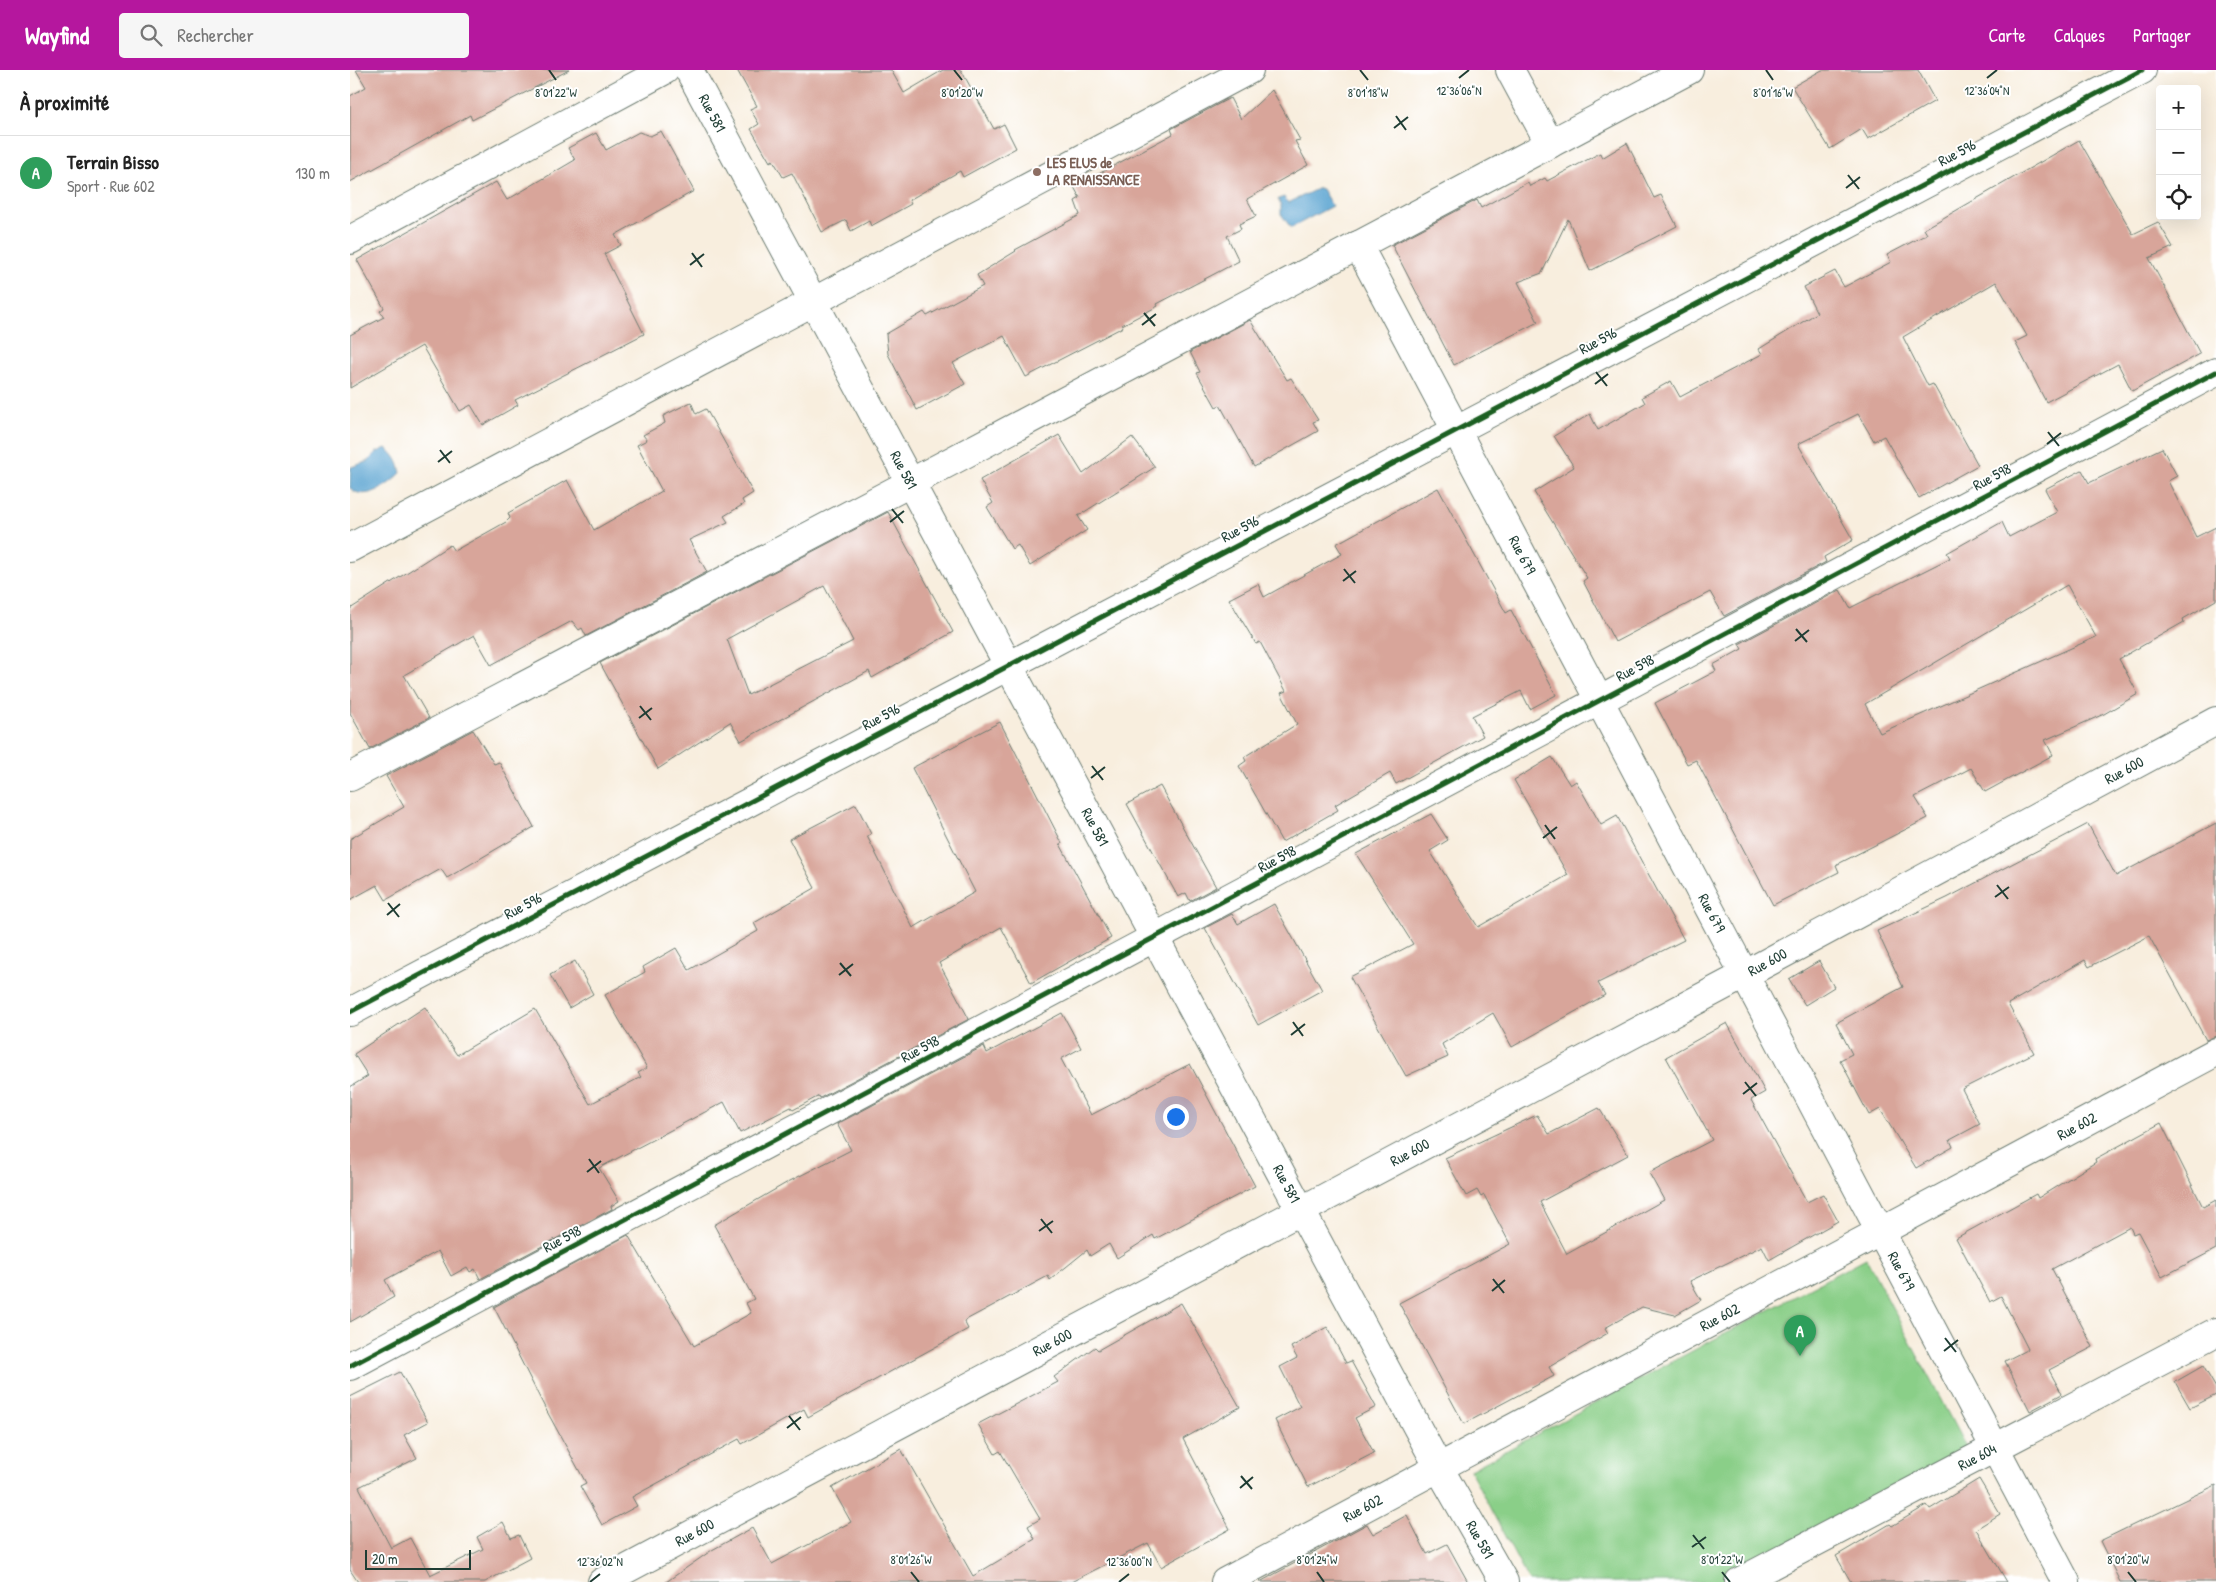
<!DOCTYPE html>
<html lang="fr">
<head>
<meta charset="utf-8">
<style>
  body { margin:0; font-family:"Patrick Hand",sans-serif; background:#f6f6f6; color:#222 }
  .controls { position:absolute; right:15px; top:15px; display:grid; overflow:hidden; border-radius:5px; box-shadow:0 5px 20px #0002 }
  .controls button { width:45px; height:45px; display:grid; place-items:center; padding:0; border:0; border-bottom:1px solid #e0e0e0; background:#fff; color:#222; font:25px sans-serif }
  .scale { position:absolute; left:15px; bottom:12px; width:106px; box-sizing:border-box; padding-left:5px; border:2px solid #1f3d34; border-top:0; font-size:14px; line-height:18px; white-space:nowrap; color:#1f3d34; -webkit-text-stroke:4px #fff; paint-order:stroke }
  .you { position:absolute; left:825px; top:1046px; width:18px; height:18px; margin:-12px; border:4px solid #fff; border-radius:50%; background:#1a73e8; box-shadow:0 0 0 8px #1a73e833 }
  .badge { display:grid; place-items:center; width:32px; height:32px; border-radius:50%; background:#b5179e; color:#fff; font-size:16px; font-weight:700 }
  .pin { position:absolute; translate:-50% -41px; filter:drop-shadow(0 1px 2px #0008) }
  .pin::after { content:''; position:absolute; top:26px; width:18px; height:15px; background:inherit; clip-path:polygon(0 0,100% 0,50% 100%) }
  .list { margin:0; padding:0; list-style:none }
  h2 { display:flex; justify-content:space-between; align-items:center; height:65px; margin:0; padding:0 20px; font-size:21px }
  h2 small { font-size:16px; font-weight:400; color:#767676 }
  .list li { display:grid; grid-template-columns:32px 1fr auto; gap:15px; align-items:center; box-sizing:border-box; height:75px; padding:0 20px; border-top:1px solid #e0e0e0 }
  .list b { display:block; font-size:19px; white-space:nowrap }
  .list p { margin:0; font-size:16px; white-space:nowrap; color:#767676 }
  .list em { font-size:16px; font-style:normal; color:#767676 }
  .icon { flex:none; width:28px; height:28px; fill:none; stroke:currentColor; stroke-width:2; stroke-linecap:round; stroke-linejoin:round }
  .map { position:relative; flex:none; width:1866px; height:1512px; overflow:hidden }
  header { display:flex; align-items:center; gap:30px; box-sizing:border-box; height:70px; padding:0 25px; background:#b5179e; color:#fff }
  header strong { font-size:24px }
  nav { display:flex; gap:28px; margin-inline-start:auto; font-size:18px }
  .search { width:350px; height:45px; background:#f6f6f6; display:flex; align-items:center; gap:12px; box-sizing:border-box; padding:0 18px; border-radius:5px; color:#767676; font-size:19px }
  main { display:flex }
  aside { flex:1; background:#fff }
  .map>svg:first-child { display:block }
  .green { fill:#8acf88; stroke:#54865e }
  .water { fill:#58a3d0; stroke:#3c7082 }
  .building { fill:#d8a59a; fill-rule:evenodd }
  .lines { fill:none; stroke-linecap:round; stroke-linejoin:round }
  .street-casing { stroke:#6b7b70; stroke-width:30 }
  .street { stroke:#fff; stroke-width:28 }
  .cycleway-casing { stroke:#fff; stroke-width:8 }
  .cycleway { stroke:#1b5e20; stroke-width:5 }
  .ticks { fill:none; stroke:#1f3d34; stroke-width:2 }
  .education-dot { fill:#8d6e63; stroke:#fff; stroke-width:2 }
  .labels { text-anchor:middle; stroke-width:4; stroke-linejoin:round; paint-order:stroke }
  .street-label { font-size:15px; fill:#1f3d34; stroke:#fff }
  .education-label { font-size:15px; font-weight:bold; fill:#785e54; stroke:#fff; text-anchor:start }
  .ticks-label { font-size:12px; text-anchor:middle; fill:#1f3d34; stroke:#fff; stroke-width:4; stroke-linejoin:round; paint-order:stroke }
</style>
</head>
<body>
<header>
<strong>Wayfind</strong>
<div class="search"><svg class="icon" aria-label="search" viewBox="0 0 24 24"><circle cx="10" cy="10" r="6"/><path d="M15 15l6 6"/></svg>Rechercher</div>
<nav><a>Carte</a><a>Calques</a><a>Partager</a></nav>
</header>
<main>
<aside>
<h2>À proximité<small></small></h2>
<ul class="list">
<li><span class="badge" style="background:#2e9e5b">A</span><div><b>Terrain Bisso</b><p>Sport · Rue 602</p></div><em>130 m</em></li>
</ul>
</aside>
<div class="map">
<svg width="1866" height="1512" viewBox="0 0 1866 1512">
  <rect width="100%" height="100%" fill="#fff"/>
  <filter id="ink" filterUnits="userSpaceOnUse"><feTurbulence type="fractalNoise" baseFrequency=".02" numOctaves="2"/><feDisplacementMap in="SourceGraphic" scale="10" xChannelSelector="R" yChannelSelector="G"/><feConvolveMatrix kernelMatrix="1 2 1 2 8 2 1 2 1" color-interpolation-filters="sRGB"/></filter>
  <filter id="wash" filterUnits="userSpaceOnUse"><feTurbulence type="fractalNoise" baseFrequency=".0096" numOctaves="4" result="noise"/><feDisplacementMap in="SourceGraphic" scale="20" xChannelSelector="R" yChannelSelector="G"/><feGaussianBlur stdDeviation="1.12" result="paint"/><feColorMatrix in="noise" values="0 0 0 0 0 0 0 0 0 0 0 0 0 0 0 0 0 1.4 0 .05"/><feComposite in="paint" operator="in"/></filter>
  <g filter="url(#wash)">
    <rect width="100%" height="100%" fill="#f8eede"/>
    <path class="green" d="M 1516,1188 L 1619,1383 L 1378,1512 L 1179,1512 L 1120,1400 Z"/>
    <g class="water">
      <path d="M 969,118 L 972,119 L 982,136 L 941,158 L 931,144 L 931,136 L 928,129 L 934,127 L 938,133 Z"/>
      <path d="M 36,378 C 45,385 49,392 51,403 C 39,415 15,433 0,418 L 1,397 L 19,391 L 25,383 Z"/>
    </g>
    <g id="blocks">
      <g class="building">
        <path d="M 6,0 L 219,0 L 122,50 L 120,45 L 0,112 L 0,26 L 16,17 Z"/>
        <path d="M 387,0 L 541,0 L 554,23 L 593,0 L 611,0 L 644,59 L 654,54 L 666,78 L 613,107 L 610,101 L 559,130 L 561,134 L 521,156 L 519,151 L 501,161 L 496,150 L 472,162 L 442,103 L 433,107 L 423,90 L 420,92 L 401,59 L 409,54 L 400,39 L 407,36 Z"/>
        <path d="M 1472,0 L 1568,0 L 1585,31 L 1518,69 L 1512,59 L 1480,79 L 1442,17 Z"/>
        <path d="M 922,20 L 950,70 L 945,71 L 958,95 L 897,129 L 906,146 L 889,154 L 891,159 L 877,166 L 889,191 L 807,234 L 808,236 L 772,255 L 773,257 L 676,307 L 654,266 L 603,293 L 615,314 L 567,340 L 538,284 L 536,264 L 574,242 L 577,246 L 633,216 L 627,205 L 666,181 L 665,180 L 730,145 L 725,131 L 730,128 L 724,117 L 823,64 L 821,59 L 880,28 L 891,49 Z"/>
        <path d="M 311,61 L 344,121 L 265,165 L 271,175 L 254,184 L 294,264 L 165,330 L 168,335 L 133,355 L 121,335 L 110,341 L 72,276 L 0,318 L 0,265 L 34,247 L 30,241 L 34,238 L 7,190 L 146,112 L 157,130 L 225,90 L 218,78 L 246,63 L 256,80 L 289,62 L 300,66 Z"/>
        <path d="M 1729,70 L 1783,164 L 1808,152 L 1823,177 L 1799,188 L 1850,284 L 1782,321 L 1768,294 L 1696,332 L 1665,272 L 1677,266 L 1646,212 L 1553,267 L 1578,316 L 1583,314 L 1628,395 L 1569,428 L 1534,366 L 1524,371 L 1508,344 L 1448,374 L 1503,470 L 1474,487 L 1476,492 L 1374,546 L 1360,522 L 1265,572 L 1233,511 L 1237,508 L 1184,422 L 1224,397 L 1204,366 L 1240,344 L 1248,360 L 1295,333 L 1292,327 L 1321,311 L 1330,327 L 1412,284 L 1409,279 L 1467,243 L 1454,217 L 1485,201 L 1494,217 L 1541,192 L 1537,185 L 1577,164 L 1574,159 Z"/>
        <path d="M 1277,73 L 1304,128 L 1311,125 L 1327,156 L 1240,201 L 1218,149 L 1192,203 L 1168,212 L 1188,252 L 1104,295 L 1042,175 L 1127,130 L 1131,138 L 1178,112 L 1180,116 L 1195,108 L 1197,111 L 1250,83 L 1252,88 Z"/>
        <path d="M 900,250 L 937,310 L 941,308 L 968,350 L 963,352 L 968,361 L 904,397 L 870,335 L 866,337 L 847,303 L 850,302 L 840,282 Z"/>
        <path d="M 341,332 L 346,344 L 356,339 L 403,423 L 392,430 L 394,434 L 374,446 L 378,452 L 339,470 L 357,502 L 236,566 L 232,558 L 229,560 L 222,551 L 141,595 L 124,565 L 54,605 L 79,648 L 20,679 L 0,643 L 0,539 L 100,475 L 104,481 L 156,452 L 160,448 L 158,443 L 217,410 L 244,460 L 312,421 L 287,375 L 297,370 L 293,365 L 315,353 L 313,346 Z"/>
        <path d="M 709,365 L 733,404 L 782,367 L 805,397 L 728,446 L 737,460 L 680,496 L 668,475 L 662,479 L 637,437 L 643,433 L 630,410 Z"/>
        <path d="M 1812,378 L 1827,406 L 1818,411 L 1846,467 L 1866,457 L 1866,530 L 1833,549 L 1834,552 L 1769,589 L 1788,624 L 1754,644 L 1695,670 L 1703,685 L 1635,722 L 1621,698 L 1565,727 L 1578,748 L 1486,795 L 1489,802 L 1423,835 L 1346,690 L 1337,694 L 1305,633 L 1366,601 L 1363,595 L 1392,579 L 1389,574 L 1490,520 L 1500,538 L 1600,488 L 1597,483 L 1652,452 L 1659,467 L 1707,442 L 1695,419 L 1732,400 L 1739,413 ZM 1717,515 L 1746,567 L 1530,663 L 1515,634 Z"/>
        <path d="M 1088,418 L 1156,543 L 1161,540 L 1206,625 L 1180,639 L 1171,621 L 1122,646 L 1133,666 L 1046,714 L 1040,703 L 985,735 L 988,740 L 932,772 L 889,696 L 896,691 L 894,687 L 947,654 L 931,623 L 936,621 L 910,572 L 906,574 L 879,529 L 908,514 L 914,527 L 992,484 L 986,474 Z"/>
        <path d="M 538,442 L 603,562 L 522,608 L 519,601 L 391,671 L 380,652 L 308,699 L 250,593 ZM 474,516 L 503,571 L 398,625 L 377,569 Z"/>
        <path d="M 650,652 L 712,773 L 710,774 L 761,868 L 681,913 L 651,857 L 589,893 L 619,949 L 470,1028 L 469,1026 L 443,1040 L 441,1037 L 390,1063 L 374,1032 L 249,1098 L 269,1131 L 261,1136 L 262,1139 L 130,1209 L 125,1199 L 120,1202 L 117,1197 L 101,1206 L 88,1181 L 35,1210 L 44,1227 L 0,1252 L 0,1017 L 18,1006 L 4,984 L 75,937 L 107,985 L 185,939 L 240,1034 L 291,1007 L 288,1003 L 297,998 L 255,925 L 295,902 L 293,897 L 326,878 L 339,900 L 408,861 L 404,853 L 465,818 L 439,769 L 506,734 L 521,764 L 517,766 L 563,858 L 625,822 L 562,698 Z"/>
        <path d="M 123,660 L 144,694 L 149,692 L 184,757 L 97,808 L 91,799 L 36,830 L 27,815 L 0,830 L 0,769 L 54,737 L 36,706 Z"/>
        <path d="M 1202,687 L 1220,715 L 1226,711 L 1251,755 L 1267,746 L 1334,870 L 1248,913 L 1255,925 L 1162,977 L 1143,943 L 1092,974 L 1098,987 L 1056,1006 L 1000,907 L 1063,874 L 1006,784 L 1081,744 L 1098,770 L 1080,781 L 1128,857 L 1218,805 L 1164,710 Z"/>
        <path d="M 810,716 L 866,817 L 840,831 L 836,823 L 828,827 L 777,734 Z"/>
        <path d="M 1866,753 L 1866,966 L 1856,970 L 1799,866 L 1739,897 L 1735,890 L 1658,934 L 1684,983 L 1612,1019 L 1630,1054 L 1600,1070 L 1603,1077 L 1566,1098 L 1530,1039 L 1519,1045 L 1490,990 L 1502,984 L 1486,953 L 1553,917 L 1527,861 L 1597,828 L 1738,754 L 1766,806 Z"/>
        <path d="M 924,834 L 972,920 L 908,955 L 855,858 L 882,844 L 888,854 Z"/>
        <path d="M 225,891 L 243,924 L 219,938 L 200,905 Z"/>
        <path d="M 1469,891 L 1484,917 L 1455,935 L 1439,909 Z"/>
        <path d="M 712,943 L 731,978 L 711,989 L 741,1045 L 840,994 L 905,1116 L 805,1169 L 803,1165 L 767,1188 L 759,1174 L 740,1186 L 737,1180 L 700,1210 L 698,1206 L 614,1251 L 618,1259 L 458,1347 L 454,1339 L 392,1374 L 389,1369 L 282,1427 L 287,1436 L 252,1455 L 230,1416 L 236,1413 L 194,1336 L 144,1237 L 278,1165 L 344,1276 L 401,1243 L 396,1233 L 404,1229 L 364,1155 L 438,1112 L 501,1080 L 487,1054 L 634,976 L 637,983 Z"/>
        <path d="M 1377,953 L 1415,1022 L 1401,1030 L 1457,1132 L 1473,1124 L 1488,1151 L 1419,1190 L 1412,1176 L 1340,1211 L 1351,1230 L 1325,1245 L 1292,1237 L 1255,1258 L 1258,1263 L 1199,1297 L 1204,1306 L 1114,1354 L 1049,1233 L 1160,1174 L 1134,1125 L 1131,1127 L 1127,1120 L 1116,1126 L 1095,1088 L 1187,1045 L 1199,1064 L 1249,1038 L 1278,1085 L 1190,1132 L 1217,1184 L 1314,1130 L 1299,1103 L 1362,1070 L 1316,987 Z"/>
        <path d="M 1811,1053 L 1853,1137 L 1866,1130 L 1866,1179 L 1812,1207 L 1788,1162 L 1783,1164 L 1780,1157 L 1702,1199 L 1743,1277 L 1699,1300 L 1712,1324 L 1680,1341 L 1655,1291 L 1678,1279 L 1651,1226 L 1640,1232 L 1606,1168 L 1686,1124 L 1688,1128 L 1746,1092 L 1745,1089 Z"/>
        <path d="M 831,1233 L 890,1337 L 833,1369 L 880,1459 L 811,1497 L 798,1473 L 721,1512 L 316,1512 L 362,1480 L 402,1458 L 422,1494 L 501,1452 L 482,1418 L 551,1379 L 623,1506 L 685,1469 L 678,1456 L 690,1449 L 650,1381 L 645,1384 L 628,1354 L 708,1312 L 704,1307 L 745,1277 L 748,1280 Z"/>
        <path d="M 977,1257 L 996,1293 L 1001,1291 L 1026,1337 L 1005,1348 L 1024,1383 L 958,1417 L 925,1350 L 950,1337 L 930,1297 L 947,1288 L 941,1277 Z"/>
        <path d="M 1853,1296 L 1866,1318 L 1866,1325 L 1840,1338 L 1825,1312 Z"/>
        <path d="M 50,1302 L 78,1352 L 54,1365 L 67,1388 L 9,1417 L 41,1478 L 60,1468 L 80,1505 L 133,1479 L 127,1467 L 153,1452 L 161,1468 L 169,1465 L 180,1488 L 135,1512 L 8,1512 L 0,1500 L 0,1327 Z"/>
        <path d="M 1629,1409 L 1650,1444 L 1626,1459 L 1657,1512 L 1501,1512 L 1486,1486 L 1540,1454 L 1542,1456 L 1577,1435 L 1580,1439 Z"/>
        <path d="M 1866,1415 L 1866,1512 L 1770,1512 L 1750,1471 Z"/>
        <path d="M 1057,1445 L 1077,1484 L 1097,1474 L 1118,1512 L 910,1512 L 1017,1454 L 1023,1464 Z"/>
      </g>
    </g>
  </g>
  <g filter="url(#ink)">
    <use href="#blocks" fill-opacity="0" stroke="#6b7b70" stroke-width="1"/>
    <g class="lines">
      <g class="street-casing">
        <g id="street">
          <path id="s1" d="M 339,0 L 1089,1398 L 1154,1512"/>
          <path d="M 1160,0 L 1200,74"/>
          <path d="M 0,170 L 315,0"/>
          <path id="s2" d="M 1008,175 L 1716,1512"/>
          <path d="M 0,478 L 899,0"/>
          <path d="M 0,707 L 560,413 L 1339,0"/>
          <path d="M 0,942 L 1792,0"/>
          <path d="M 0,1296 L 1866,302"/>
          <path id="s3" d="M 252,1512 L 1394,905 L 1866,651"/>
          <path id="s4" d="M 875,1512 L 1866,982"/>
          <path id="s5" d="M 1389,1512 L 1866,1262"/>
        </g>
      </g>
      <use href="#street" class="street"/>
      <g class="cycleway-casing">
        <g id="cycleway">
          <path d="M 0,942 L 1792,0"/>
          <path d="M 0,1296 L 1866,302"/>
        </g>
      </g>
      <use href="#cycleway" class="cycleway"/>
    </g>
  </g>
  <path class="ticks" d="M 199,0 L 206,10M 604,0 L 612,10M 1010,0 L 1018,10M 1416,0 L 1423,10M 1109,8 L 1119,0M 1637,8 L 1647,0M 1046,46 L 1056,60M 1044,58 L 1058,47M 1498,105 L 1509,119M 1496,118 L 1510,107M 342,183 L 352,197M 340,195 L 354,184M 794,243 L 805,256M 792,255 L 806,244M 1246,302 L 1257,316M 1245,314 L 1258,304M 1698,362 L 1709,376M 1697,374 L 1711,363M 90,380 L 100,393M 88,392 L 102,381M 542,439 L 553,453M 540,452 L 554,441M 994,499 L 1005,513M 993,511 L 1006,501M 1446,559 L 1457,572M 1445,571 L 1459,560M 290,636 L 301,650M 289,648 L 302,638M 742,696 L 753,710M 741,708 L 755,697M 1195,755 L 1205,769M 1193,768 L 1207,757M 1647,815 L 1658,829M 1645,827 L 1659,817M 38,833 L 49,847M 37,845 L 50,834M 490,893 L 501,906M 489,905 L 503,894M 943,952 L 953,966M 941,965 L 955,954M 1395,1012 L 1406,1026M 1393,1024 L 1407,1013M 239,1089 L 249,1103M 237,1102 L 251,1091M 691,1149 L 702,1163M 689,1161 L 703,1151M 1143,1209 L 1154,1223M 1142,1221 L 1155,1210M 1595,1268 L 1606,1282M 1594,1281 L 1608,1270M 439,1346 L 450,1360M 437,1358 L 451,1347M 891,1406 L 902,1419M 890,1418 L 903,1407M 1343,1465 L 1354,1479M 1342,1477 L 1356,1467M 561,1502 L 569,1512M 967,1502 L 974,1512M 1372,1502 L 1380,1512M 1778,1502 L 1786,1512M 240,1512 L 250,1504M 769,1512 L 779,1504"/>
  <circle class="education-dot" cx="687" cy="102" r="5"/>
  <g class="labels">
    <g class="street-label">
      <text dy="5" stroke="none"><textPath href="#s1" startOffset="49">Rue 581</textPath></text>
      <text transform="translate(1607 83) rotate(-28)" y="5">Rue 596</text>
      <text transform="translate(1248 271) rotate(-28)" y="5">Rue 596</text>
      <text dy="5" stroke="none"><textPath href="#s1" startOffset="454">Rue 581</textPath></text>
      <text transform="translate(1642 407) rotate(-28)" y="5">Rue 598</text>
      <text transform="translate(890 459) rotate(-28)" y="5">Rue 596</text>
      <text dy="5" stroke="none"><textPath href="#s2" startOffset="351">Rue 679</textPath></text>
      <text transform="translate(1285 598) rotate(-28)" y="5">Rue 598</text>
      <text transform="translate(531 647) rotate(-28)" y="5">Rue 596</text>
      <text dy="5" stroke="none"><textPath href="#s3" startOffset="1725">Rue 600</textPath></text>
      <text dy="5" stroke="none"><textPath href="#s1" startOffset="859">Rue 581</textPath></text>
      <text transform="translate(927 789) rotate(-28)" y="5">Rue 598</text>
      <text transform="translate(173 836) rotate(-28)" y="5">Rue 596</text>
      <text dy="5" stroke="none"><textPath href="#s2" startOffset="756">Rue 679</textPath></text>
      <text dy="5" stroke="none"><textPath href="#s3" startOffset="1320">Rue 600</textPath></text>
      <text transform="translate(570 979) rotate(-28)" y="5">Rue 598</text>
      <text dy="5" stroke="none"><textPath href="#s4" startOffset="966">Rue 602</textPath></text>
      <text dy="5" stroke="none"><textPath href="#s3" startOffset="915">Rue 600</textPath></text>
      <text dy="5" stroke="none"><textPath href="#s1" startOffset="1264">Rue 581</textPath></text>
      <text transform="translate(212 1169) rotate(-28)" y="5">Rue 598</text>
      <text dy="5" stroke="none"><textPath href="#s2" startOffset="1161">Rue 679</textPath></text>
      <text dy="5" stroke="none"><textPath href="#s4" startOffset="561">Rue 602</textPath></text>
      <text dy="5" stroke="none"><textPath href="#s3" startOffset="510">Rue 600</textPath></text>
      <text dy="5" stroke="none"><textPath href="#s5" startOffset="269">Rue 604</textPath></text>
      <text dy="5" stroke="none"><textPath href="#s4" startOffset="156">Rue 602</textPath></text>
      <text dy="5" stroke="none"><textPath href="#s3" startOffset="105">Rue 600</textPath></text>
      <text dy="5" stroke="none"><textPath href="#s1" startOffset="1669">Rue 581</textPath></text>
    </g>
    <g class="education-label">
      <text x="697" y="98">LES ELUS de<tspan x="697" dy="17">LA RENAISSANCE</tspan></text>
    </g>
  </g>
  <g class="ticks-label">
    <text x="1109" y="25">12°36'06"N</text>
    <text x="1637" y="25">12°36'04"N</text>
    <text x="206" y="27">8°01'22"W</text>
    <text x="612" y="27">8°01'20"W</text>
    <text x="1018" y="27">8°01'18"W</text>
    <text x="1423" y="27">8°01'16"W</text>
    <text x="561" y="1494">8°01'26"W</text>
    <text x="967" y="1494">8°01'24"W</text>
    <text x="1372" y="1494">8°01'22"W</text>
    <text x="1778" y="1494">8°01'20"W</text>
    <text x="250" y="1496">12°36'02"N</text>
    <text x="779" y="1496">12°36'00"N</text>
  </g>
</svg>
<div class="controls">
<button>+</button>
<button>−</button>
<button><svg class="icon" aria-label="locate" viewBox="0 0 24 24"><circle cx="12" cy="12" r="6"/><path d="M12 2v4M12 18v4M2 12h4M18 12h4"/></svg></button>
</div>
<div class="scale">20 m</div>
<div class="you"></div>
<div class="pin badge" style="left:1450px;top:1286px;background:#2e9e5b">A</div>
</div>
</main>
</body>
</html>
